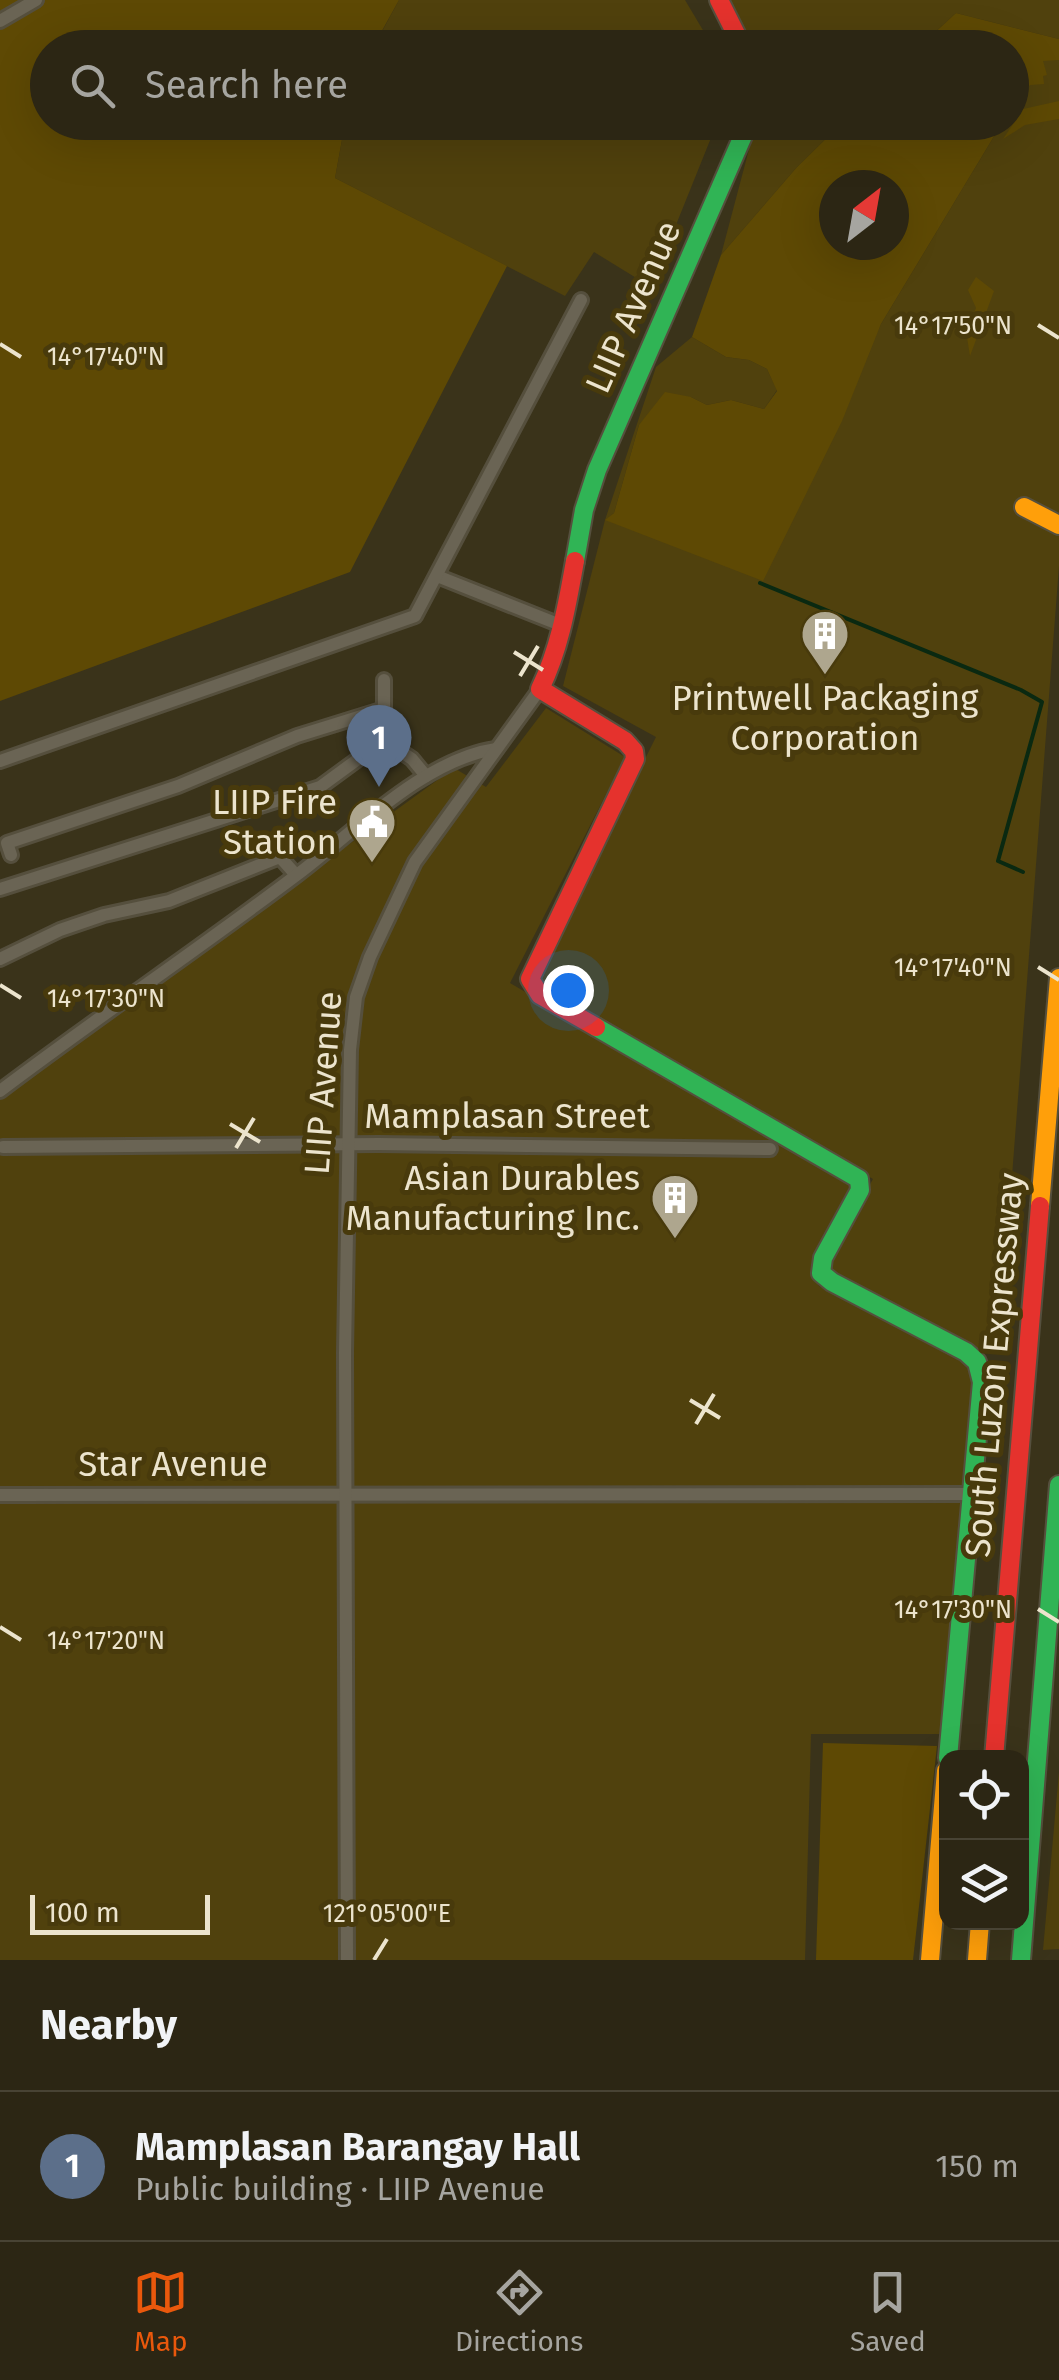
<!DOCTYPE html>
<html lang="en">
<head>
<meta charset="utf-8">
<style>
  body { margin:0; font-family:"Fira Sans",sans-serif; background:#383222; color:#f1f3f6 }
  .controls { position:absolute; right:30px; bottom:30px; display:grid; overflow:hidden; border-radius:20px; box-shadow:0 10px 40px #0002 }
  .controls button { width:90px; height:90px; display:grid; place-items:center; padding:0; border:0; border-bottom:2px solid #484334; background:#2c2614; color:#f1f3f6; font:50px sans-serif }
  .compass { position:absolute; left:819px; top:170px; width:90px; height:90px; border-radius:50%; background:#2c2614; box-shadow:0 10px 40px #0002; rotate:31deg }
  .scale { position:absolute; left:30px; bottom:25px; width:180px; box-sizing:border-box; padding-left:10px; border:5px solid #ece4cd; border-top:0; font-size:28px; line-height:35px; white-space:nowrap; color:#ece4cd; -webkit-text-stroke:8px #483a0c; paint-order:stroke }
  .you { position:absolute; left:568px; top:990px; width:35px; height:35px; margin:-25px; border:8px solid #fff; border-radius:50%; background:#1a73e8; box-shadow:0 0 0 15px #1a73e833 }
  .badge { display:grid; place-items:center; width:65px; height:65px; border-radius:50%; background:#ea580c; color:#fff; font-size:32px; font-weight:700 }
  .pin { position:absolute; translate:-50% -82px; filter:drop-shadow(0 2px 5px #0008) }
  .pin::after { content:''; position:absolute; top:52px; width:35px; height:30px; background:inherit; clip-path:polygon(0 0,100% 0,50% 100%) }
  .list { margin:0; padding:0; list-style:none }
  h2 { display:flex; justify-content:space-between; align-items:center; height:130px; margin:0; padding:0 40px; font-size:42px }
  h2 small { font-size:32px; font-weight:400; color:#a6a5a0 }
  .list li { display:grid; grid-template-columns:65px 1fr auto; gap:30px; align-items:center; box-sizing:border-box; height:150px; padding:0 40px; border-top:2px solid #484334 }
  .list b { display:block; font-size:38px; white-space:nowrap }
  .list p { margin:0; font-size:32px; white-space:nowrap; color:#a6a5a0 }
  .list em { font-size:32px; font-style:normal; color:#a6a5a0 }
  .icon { flex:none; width:55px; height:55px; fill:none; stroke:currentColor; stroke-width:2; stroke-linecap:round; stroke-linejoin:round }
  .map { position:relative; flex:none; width:1059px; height:1960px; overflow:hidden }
  .search { position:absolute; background:#2c2614; box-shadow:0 10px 40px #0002; left:30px; right:30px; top:30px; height:110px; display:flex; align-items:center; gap:25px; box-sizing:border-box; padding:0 35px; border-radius:55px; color:#a6a5a0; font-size:38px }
  .sheet { height:280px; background:#2c2614 }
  nav { display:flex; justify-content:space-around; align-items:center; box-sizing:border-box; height:140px; border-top:2px solid #484334; background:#2c2614; font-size:28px; color:#a6a5a0 }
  nav a { display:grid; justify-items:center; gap:5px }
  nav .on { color:#ea580c }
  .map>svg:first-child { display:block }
  .built { fill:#50410d }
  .grass { fill:#5e4904; fill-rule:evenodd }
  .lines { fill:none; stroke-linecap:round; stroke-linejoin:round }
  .stream { stroke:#0a2911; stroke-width:4 }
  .street-casing { stroke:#554f3d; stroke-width:18 }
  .fast-casing { stroke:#554f3d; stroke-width:22 }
  .slow-casing { stroke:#554f3d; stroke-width:22 }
  .jam-casing { stroke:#554f3d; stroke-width:22 }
  .street { stroke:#6a6454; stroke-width:12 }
  .fast { stroke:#30b455; stroke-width:18 }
  .slow { stroke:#ff9f0a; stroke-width:18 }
  .jam { stroke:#e5322d; stroke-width:18 }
  .ticks { fill:none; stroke:#ece4cd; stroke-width:4 }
  .labels { text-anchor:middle; stroke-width:10; stroke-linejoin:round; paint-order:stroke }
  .street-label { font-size:35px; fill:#ece4cd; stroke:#483a0c }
  .poi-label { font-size:35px; fill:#ece4cd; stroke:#483a0c; text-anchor:end }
  .ticks-label { font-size:25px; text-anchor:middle; fill:#ece4cd; stroke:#483a0c; stroke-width:10; stroke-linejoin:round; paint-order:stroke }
</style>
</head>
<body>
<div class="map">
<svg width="1059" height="1960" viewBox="0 0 1059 1960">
  <rect width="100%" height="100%" fill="#3a331a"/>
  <g class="built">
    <path d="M 399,0 L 685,0 L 713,47 L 373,48 Z"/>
    <path d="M 729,0 L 1059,0 L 1059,39 L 956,13 L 919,47 L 752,47 Z"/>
    <path d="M 1044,53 L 1059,56 L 1059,566 L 999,1345 L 983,1352 L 836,1277 L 827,1262 L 873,1179 L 543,988 L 540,977 L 541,967 L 656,737 L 563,686 L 605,520 L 656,367 L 692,337 L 726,357 L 749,360 L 767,369 L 777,390 L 764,409 L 731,400 L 707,405 L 691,397 L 639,425 L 614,513 L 606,520 L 868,352 L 881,324 L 1002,123 L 1012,122 L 1012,106 Z"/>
    <path d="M 345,123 L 717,123 L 651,287 L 594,252 L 565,296 L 335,178 Z"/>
    <path d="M 756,123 L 842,123 L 797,167 L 721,255 Z"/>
    <path d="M 546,708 L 625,757 L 510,983 L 856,1186 L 811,1269 L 819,1286 L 964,1357 L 975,1376 L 946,1734 L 811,1734 L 805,1960 L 0,1960 L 0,1098 L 454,768 L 486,787 Z"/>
    <path d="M 1059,1772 L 1059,1949 L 1043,1950 Z"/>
  </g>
  <g class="grass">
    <path d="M 0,0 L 399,0 L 373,47 L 48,48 L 48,122 L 345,123 L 335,178 L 507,266 L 350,572 L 0,701 Z"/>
    <path d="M 956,13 L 1059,39 L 1059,60 L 1043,61 L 1047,75 L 1043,76 L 1044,84 L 1030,85 L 1012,106 L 1012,48 L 919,47 Z"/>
    <path d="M 1059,101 L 1059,119 L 1025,125 L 1003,139 L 1023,109 Z"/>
    <path d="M 842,123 L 1002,123 L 881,324 L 842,421 L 763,581 L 605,520 L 614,513 L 639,425 L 665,392 L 691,397 L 707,405 L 731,400 L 764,409 L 777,391 L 767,369 L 749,360 L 726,357 L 692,337 L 721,255 L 797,167 ZM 834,185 L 894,185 L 894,245 L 834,245 Z"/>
    <path d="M 976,277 L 994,291 L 970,356 L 966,331 L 976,308 L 968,290 Z"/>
    <path d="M 823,1743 L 937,1746 L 913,1960 L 816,1960 Z"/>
  </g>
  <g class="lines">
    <path class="stream" d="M 760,583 L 1021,690 L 1042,702 L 998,861 L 1023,872"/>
    <g class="street-casing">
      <g id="street">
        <path d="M 0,21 L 36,0"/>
        <path d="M 437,576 L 563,626"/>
        <path d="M 384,740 L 384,680"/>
        <path d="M 384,740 L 412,759 L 426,776"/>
        <path d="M 0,761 L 415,616 L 581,300"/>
        <path d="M 11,855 L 7,843 L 178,786 L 297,736 L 384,709"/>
        <path d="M 0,889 L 320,787 L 384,740"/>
        <path d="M 0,959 L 60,930 L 104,915 L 169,901 L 280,857 L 296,875"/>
        <path d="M 0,1091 C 98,1017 200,948 298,874 C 355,831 425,759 496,749"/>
        <path d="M 3,1147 L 379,1144 L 770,1149"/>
        <path d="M 0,1495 L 970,1494"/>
        <path d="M 347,1960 L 345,1353 L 350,1050 L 356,997 L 370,957 L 415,862 L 540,689"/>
      </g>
    </g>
    <g class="fast-casing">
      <g id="fast">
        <path d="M 575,561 L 584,510 L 597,470 L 749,122"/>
        <path d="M 596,1027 L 859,1179 L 860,1190 L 823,1258 L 821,1273 L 832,1282 L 966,1352 L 977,1362 L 982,1382 L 948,1758"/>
        <path d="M 1021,1960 L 1059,1485"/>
      </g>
    </g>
    <g class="slow-casing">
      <g id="slow">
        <path d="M 1024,507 L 1059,525"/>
        <path d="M 1040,1206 L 1059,978"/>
        <path d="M 930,1960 L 946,1771"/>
        <path d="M 977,1960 L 980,1922"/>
      </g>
    </g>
    <g class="jam-casing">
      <g id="jam">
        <path d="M 719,0 L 743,48"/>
        <path d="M 575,561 C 567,605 560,648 540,689 L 625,741 L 634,751 L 635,759 L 530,979 L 540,995 L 596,1027"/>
        <path d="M 994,1758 L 1040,1206"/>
      </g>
    </g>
    <use href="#street" class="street"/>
    <use href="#fast" class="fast"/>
    <use href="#slow" class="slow"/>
    <use href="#jam" class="jam"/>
  </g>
  <path class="ticks" d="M 1038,325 L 1059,338M 0,344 L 21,357M 514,652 L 543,670M 520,676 L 538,646M 1038,967 L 1059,980M 0,985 L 21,998M 230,1124 L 260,1142M 236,1148 L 254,1118M 690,1400 L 720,1418M 696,1424 L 714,1394M 1038,1609 L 1059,1622M 0,1627 L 21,1640M 374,1960 L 387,1939"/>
  <defs>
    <g id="building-pin" transform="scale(2.5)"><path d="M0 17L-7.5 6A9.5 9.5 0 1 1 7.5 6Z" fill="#aea68e" stroke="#483a0c"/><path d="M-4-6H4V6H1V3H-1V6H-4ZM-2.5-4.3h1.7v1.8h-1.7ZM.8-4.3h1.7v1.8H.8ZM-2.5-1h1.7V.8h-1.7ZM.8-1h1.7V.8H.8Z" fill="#fff"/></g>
    <g id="civic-pin" transform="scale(2.5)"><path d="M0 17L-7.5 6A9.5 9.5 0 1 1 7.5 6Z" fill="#aea68e" stroke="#483a0c"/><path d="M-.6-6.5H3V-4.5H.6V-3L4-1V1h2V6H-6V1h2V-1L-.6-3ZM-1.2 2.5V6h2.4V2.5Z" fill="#fff"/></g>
  </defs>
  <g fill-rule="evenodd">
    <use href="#building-pin" x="825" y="634"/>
    <use href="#civic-pin" x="372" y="822"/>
    <use href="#building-pin" x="675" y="1198"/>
  </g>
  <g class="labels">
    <g class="street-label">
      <text transform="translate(633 307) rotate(-66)" y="12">LIIP Avenue</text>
      <text transform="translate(323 1083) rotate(-86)" y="12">LIIP Avenue</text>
      <text x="507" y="1128">Mamplasan Street</text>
      <text transform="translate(994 1365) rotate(-85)" y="12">South Luzon Expressway</text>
      <text x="173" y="1476">Star Avenue</text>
    </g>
    <g class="poi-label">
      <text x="825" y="710" text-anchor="middle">Printwell Packaging<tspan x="825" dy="40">Corporation</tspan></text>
      <text x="337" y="814">LIIP Fire<tspan x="337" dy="40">Station</tspan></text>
      <text x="640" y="1190">Asian Durables<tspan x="640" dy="40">Manufacturing Inc.</tspan></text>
    </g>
  </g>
  <g class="ticks-label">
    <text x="953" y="334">14°17'50"N</text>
    <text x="106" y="365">14°17'40"N</text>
    <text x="953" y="976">14°17'40"N</text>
    <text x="106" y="1007">14°17'30"N</text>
    <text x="953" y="1618">14°17'30"N</text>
    <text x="106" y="1649">14°17'20"N</text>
    <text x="387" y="1922">121°05'00"E</text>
  </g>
</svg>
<div class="controls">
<button><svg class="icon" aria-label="locate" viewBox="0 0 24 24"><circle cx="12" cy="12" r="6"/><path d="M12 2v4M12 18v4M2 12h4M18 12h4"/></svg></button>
<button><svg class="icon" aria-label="layers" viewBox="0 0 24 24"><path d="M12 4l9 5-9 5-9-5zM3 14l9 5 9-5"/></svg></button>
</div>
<svg class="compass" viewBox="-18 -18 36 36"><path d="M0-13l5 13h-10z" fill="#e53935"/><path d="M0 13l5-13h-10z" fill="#a6a5a0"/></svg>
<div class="scale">100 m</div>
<div class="you"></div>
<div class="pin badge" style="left:379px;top:787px;background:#5c6f8a">1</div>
<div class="search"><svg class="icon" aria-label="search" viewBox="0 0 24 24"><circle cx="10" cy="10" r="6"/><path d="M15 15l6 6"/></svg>Search here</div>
</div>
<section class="sheet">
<h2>Nearby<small></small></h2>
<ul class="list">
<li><span class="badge" style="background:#5c6f8a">1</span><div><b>Mamplasan Barangay Hall</b><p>Public building · LIIP Avenue</p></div><em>150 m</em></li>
</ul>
</section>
<nav>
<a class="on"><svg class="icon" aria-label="map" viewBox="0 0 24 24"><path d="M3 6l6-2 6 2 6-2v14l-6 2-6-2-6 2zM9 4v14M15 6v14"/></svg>Map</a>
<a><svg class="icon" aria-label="directions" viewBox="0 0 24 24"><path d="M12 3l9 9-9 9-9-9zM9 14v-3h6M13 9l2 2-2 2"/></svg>Directions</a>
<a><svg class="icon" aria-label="saved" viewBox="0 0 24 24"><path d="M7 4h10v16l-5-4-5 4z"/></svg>Saved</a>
</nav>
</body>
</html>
